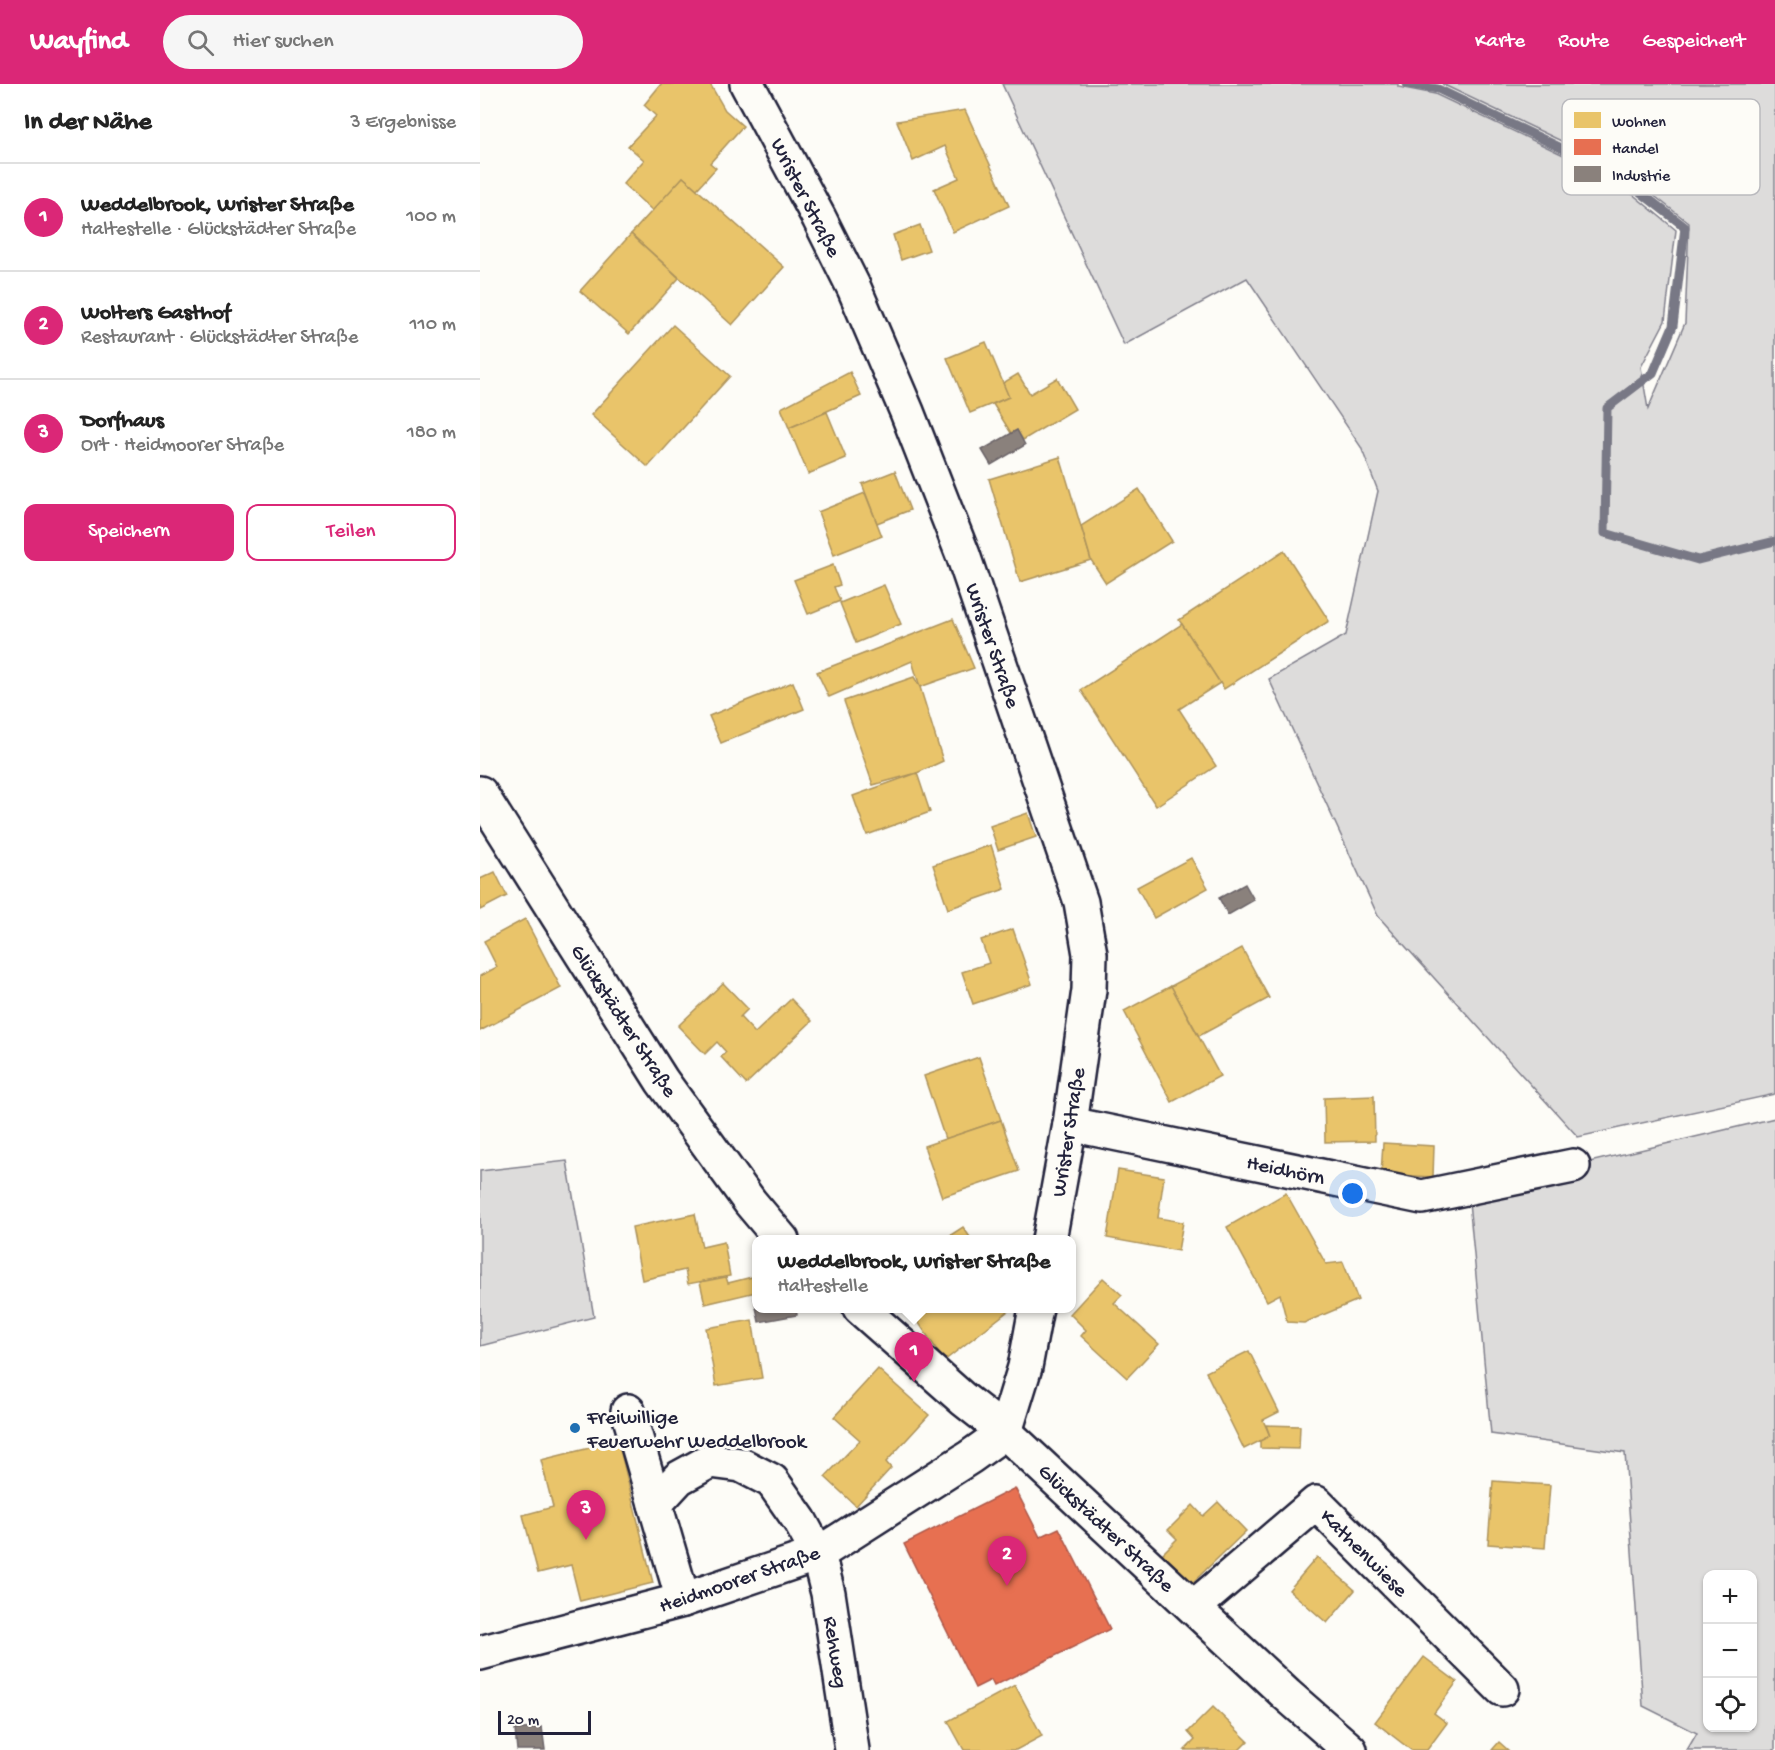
<!DOCTYPE html>
<html lang="de">
<head>
<meta charset="utf-8">
<style>
  body { margin:0; font-family:"Gochi Hand",sans-serif; background:#f6f6f6; color:#222 }
  .controls { position:absolute; right:18px; bottom:18px; display:grid; overflow:hidden; border-radius:12px; box-shadow:0 2px 4px #0004 }
  .controls button { width:54px; height:54px; display:grid; place-items:center; padding:0; border:0; border-bottom:2px solid #e0e0e0; background:#fff; color:#222; font:30px sans-serif }
  .scale { position:absolute; left:18px; bottom:15px; width:93px; box-sizing:border-box; padding-left:6px; border:3px solid #22223b; border-top:0; font-size:16px; line-height:21px; white-space:nowrap; color:#22223b; -webkit-text-stroke:4px #fdfcf7; paint-order:stroke }
  .you { position:absolute; left:873px; top:1110px; width:21px; height:21px; margin:-15px; border:4px solid #fff; border-radius:50%; background:#1a73e8; box-shadow:0 0 0 9px #1a73e833 }
  .badge { display:grid; place-items:center; width:39px; height:39px; border-radius:50%; background:#db2777; color:#fff; font-size:20px; font-weight:700 }
  .pin { position:absolute; translate:-50% -50px; filter:drop-shadow(0 2px 3px #0008) }
  .pin::after { content:''; position:absolute; top:32px; width:21px; height:18px; background:inherit; clip-path:polygon(0 0,100% 0,50% 100%) }
  .popup { position:absolute; left:272px; top:1151px; width:324px; height:78px; box-sizing:border-box; display:grid; place-content:center; border-radius:12px; background:#fff; filter:drop-shadow(0 2px 4px #0005); font-size:20px; white-space:nowrap; color:#767676 }
  .popup b { font-size:22px; color:#222 }
  .popup::after { content:''; position:absolute; left:50%; top:100%; margin-left:-12px; border:12px solid transparent; border-top-color:#fff }
  .list { margin:0; padding:0; list-style:none }
  h2 { display:flex; justify-content:space-between; align-items:center; height:78px; margin:0; padding:0 24px; font-size:26px }
  h2 small { font-size:20px; font-weight:400; color:#767676 }
  .list li { display:grid; grid-template-columns:39px 1fr auto; gap:18px; align-items:center; box-sizing:border-box; height:108px; padding:0 24px; border-top:2px solid #e0e0e0 }
  .list b { display:block; font-size:22px; white-space:nowrap }
  .list p { margin:0; font-size:20px; white-space:nowrap; color:#767676 }
  .list em { font-size:20px; font-style:normal; color:#767676 }
  .actions { display:flex; gap:12px; padding:18px 24px }
  .actions a { flex:1; padding:14px 0; border:2px solid #db2777; border-radius:12px; text-align:center; font-size:21px; color:#db2777 }
  .actions .main { background:#db2777; color:#fff }
  .icon { flex:none; width:33px; height:33px; fill:none; stroke:currentColor; stroke-width:2; stroke-linecap:round; stroke-linejoin:round }
  .map { position:relative; flex:none; width:1295px; height:1666px; overflow:hidden }
  header { display:flex; align-items:center; gap:36px; box-sizing:border-box; height:84px; padding:0 30px; background:#db2777; color:#fff }
  header strong { font-size:28px }
  nav { display:flex; gap:33px; margin-inline-start:auto; font-size:21px }
  .search { width:420px; height:54px; background:#f6f6f6; display:flex; align-items:center; gap:15px; box-sizing:border-box; padding:0 21px; border-radius:33px; color:#767676; font-size:22px }
  main { display:flex }
  aside { flex:1; background:#fff }
  .map>svg:first-child { display:block }
  .green { fill:#dddcdb; stroke:#807f8b; stroke-width:1.5; fill-rule:evenodd }
  .homes { fill:#e9c46a; stroke:#ad935c; stroke-width:1.5 }
  .shops { fill:#e76f51; stroke:#ac584a; stroke-width:1.5 }
  .industry { fill:#8a817c; stroke:#6b6468; stroke-width:1.5 }
  .lines { fill:none; stroke-linecap:round; stroke-linejoin:round }
  .stream { stroke:#787885; stroke-width:9 }
  .minor-casing { stroke:#22223b; stroke-width:38 }
  .minor { stroke:#fdfcf7; stroke-width:33 }
  .poi-dot { fill:#1f6fb2; stroke:#fdfcf7; stroke-width:2 }
  .labels { text-anchor:middle; stroke-width:6; stroke-linejoin:round; paint-order:stroke }
  .street-label { font-size:21px; fill:#22223b; stroke:#fdfcf7 }
  .poi-label { font-size:21px; fill:#22223b; stroke:#fdfcf7; text-anchor:start }
  .key { fill:#fdfcf7; stroke:#bbbbbf; stroke-width:1.5 }
  .key-label { font-size:16px; fill:#22223b }
</style>
</head>
<body>
<header>
<strong>Wayfind</strong>
<div class="search"><svg class="icon" aria-label="search" viewBox="0 0 24 24"><circle cx="10" cy="10" r="6"/><path d="M15 15l6 6"/></svg>Hier suchen</div>
<nav><a>Karte</a><a>Route</a><a>Gespeichert</a></nav>
</header>
<main>
<aside>
<h2>In der Nähe<small>3 Ergebnisse</small></h2>
<ul class="list">
<li><span class="badge">1</span><div><b>Weddelbrook, Wrister Straße</b><p>Haltestelle · Glückstädter Straße</p></div><em>100 m</em></li>
<li><span class="badge">2</span><div><b>Wolters Gasthof</b><p>Restaurant · Glückstädter Straße</p></div><em>110 m</em></li>
<li><span class="badge">3</span><div><b>Dorfhaus</b><p>Ort · Heidmoorer Straße</p></div><em>180 m</em></li>
</ul>
<div class="actions"><a class="main">Speichern</a><a>Teilen</a></div>
</aside>
<div class="map">
<svg width="1295" height="1666" viewBox="0 0 1295 1666">
  <rect width="100%" height="100%" fill="#fdfcf7"/>
  <filter id="ink" filterUnits="userSpaceOnUse"><feTurbulence type="fractalNoise" baseFrequency=".0167" numOctaves="2"/><feDisplacementMap in="SourceGraphic" scale="12" xChannelSelector="R" yChannelSelector="G"/><feConvolveMatrix kernelMatrix="1 2 1 2 8 2 1 2 1" color-interpolation-filters="sRGB"/></filter>
  <g filter="url(#ink)">
    <g class="green">
      <path d="M 522,0 L 918,0 L 918,3 L 955,10 L 1134,95 L 1196,146 L 1185,237 L 1161,283 L 1168,325 L 1205,239 L 1209,139 L 1140,85 L 962,0 L 1295,0 L 1295,1010 L 1098,1053 L 898,832 L 789,595 L 866,551 L 898,407 L 881,363 L 767,194 L 644,261 Z"/>
      <path d="M 1295,1034 L 1295,1666 L 1207,1666 L 1217,1649 L 1163,1622 L 1145,1369 L 1011,1350 L 988,1107 ZM 1228,1490 L 1272,1490 L 1272,1644 L 1228,1644 Z"/>
      <path d="M 87,1077 L 114,1233 L 0,1262 L 0,1087 Z"/>
    </g>
    <g class="homes">
      <path d="M 181,0 L 230,0 L 245,26 L 263,42 L 230,79 L 236,84 L 217,105 L 203,93 L 173,127 L 143,100 L 164,76 L 148,62 L 176,32 L 164,21 Z"/>
      <path d="M 485,26 L 529,122 L 473,148 L 454,105 L 479,94 L 465,62 L 433,77 L 417,37 Z"/>
      <path d="M 203,93 L 304,183 L 252,241 L 151,150 Z"/>
      <path d="M 440,141 L 449,166 L 421,176 L 413,151 Z"/>
      <path d="M 151,150 L 199,194 L 149,250 L 100,207 Z"/>
      <path d="M 193,241 L 250,292 L 168,383 L 111,331 Z"/>
      <path d="M 506,258 L 529,313 L 490,329 L 467,274 Z"/>
      <path d="M 370,288 L 381,312 L 309,344 L 301,324 Z"/>
      <path d="M 538,290 L 550,310 L 577,294 L 595,325 L 543,356 L 537,346 L 531,349 L 513,320 L 529,313 L 523,299 Z"/>
      <path d="M 347,328 L 366,374 L 328,390 L 309,344 Z"/>
      <path d="M 580,373 L 611,476 L 540,498 L 509,395 Z"/>
      <path d="M 415,387 L 430,426 L 397,439 L 382,400 Z"/>
      <path d="M 659,405 L 692,457 L 626,499 L 611,476 L 601,442 Z"/>
      <path d="M 385,409 L 402,452 L 354,471 L 338,428 Z"/>
      <path d="M 804,467 L 849,537 L 744,605 L 699,536 Z"/>
      <path d="M 353,481 L 360,501 L 354,503 L 360,517 L 328,530 L 314,496 Z"/>
      <path d="M 404,501 L 421,540 L 376,559 L 360,519 Z"/>
      <path d="M 473,535 L 494,584 L 440,603 L 432,577 L 349,613 L 337,588 Z"/>
      <path d="M 702,540 L 740,599 L 699,625 L 736,682 L 676,722 L 601,606 Z"/>
      <path d="M 434,593 L 440,603 L 463,677 L 437,689 L 393,701 L 364,617 Z"/>
      <path d="M 313,598 L 324,625 L 241,659 L 229,632 Z"/>
      <path d="M 437,689 L 450,728 L 387,751 L 373,712 Z"/>
      <path d="M 548,729 L 556,753 L 518,766 L 510,742 Z"/>
      <path d="M 511,761 L 525,805 L 468,825 L 453,781 Z"/>
      <path d="M 711,774 L 728,804 L 674,834 L 657,803 Z"/>
      <path d="M 15,788 L 27,812 L 0,826 L 0,795 Z"/>
      <path d="M 45,835 L 81,904 L 0,947 L 0,892 L 17,883 L 4,857 Z"/>
      <path d="M 533,845 L 552,900 L 493,920 L 482,888 L 509,879 L 501,856 Z"/>
      <path d="M 762,864 L 789,914 L 719,952 L 691,902 Z"/>
      <path d="M 243,899 L 268,925 L 260,933 L 275,949 L 311,915 L 332,937 L 266,1000 L 241,973 L 246,968 L 237,958 L 225,970 L 198,942 Z"/>
      <path d="M 691,902 L 740,992 L 692,1018 L 644,927 Z"/>
      <path d="M 499,973 L 521,1036 L 465,1055 L 444,992 Z"/>
      <path d="M 894,1012 L 895,1057 L 845,1058 L 844,1014 Z"/>
      <path d="M 521,1036 L 539,1087 L 462,1113 L 444,1062 Z"/>
      <path d="M 903,1059 L 954,1062 L 953,1093 L 901,1090 Z"/>
      <path d="M 638,1086 L 684,1093 L 678,1134 L 703,1138 L 698,1167 L 627,1154 Z"/>
      <path d="M 806,1109 L 846,1180 L 863,1178 L 878,1216 L 824,1239 L 807,1238 L 800,1210 L 787,1217 L 747,1143 Z"/>
      <path d="M 215,1130 L 222,1163 L 244,1158 L 250,1192 L 208,1200 L 205,1186 L 162,1196 L 152,1143 Z"/>
      <path d="M 483,1143 L 492,1156 L 463,1156 Z"/>
      <path d="M 276,1192 L 276,1208 L 225,1220 L 220,1198 L 246,1193 L 248,1199 Z"/>
      <path d="M 623,1194 L 642,1211 L 634,1219 L 679,1260 L 647,1294 L 601,1252 L 606,1246 L 590,1230 Z"/>
      <path d="M 429,1224 L 532,1224 L 464,1277 Z"/>
      <path d="M 272,1236 L 282,1294 L 236,1302 L 226,1244 Z"/>
      <path d="M 769,1267 L 799,1328 L 783,1336 L 790,1352 L 764,1365 L 726,1288 Z"/>
      <path d="M 398,1285 L 449,1331 L 406,1378 L 411,1384 L 376,1422 L 345,1393 L 380,1356 L 354,1333 Z"/>
      <path d="M 786,1341 L 820,1342 L 819,1365 L 780,1364 L 780,1357 L 790,1352 Z"/>
      <path d="M 138,1357 L 173,1499 L 100,1517 L 91,1481 L 58,1489 L 43,1431 L 73,1423 L 61,1376 Z"/>
      <path d="M 1013,1397 L 1070,1401 L 1065,1464 L 1008,1460 Z"/>
      <path d="M 738,1418 L 766,1447 L 710,1501 L 681,1471 L 697,1455 L 688,1446 L 713,1421 L 723,1432 Z"/>
      <path d="M 837,1473 L 875,1506 L 847,1539 L 809,1506 Z"/>
      <path d="M 944,1573 L 977,1598 L 954,1629 L 967,1639 L 947,1666 L 931,1666 L 895,1638 Z"/>
      <path d="M 535,1601 L 562,1652 L 536,1666 L 484,1666 L 468,1637 Z"/>
      <path d="M 733,1623 L 768,1657 L 759,1666 L 705,1666 L 715,1656 L 708,1648 Z"/>
      <path d="M 1019,1658 L 1028,1666 L 1012,1666 Z"/>
    </g>
    <path class="shops" d="M 535,1404 L 560,1453 L 579,1444 L 630,1545 L 514,1602 L 511,1596 L 495,1604 L 424,1460 Z"/>
    <g class="industry">
      <path d="M 537,346 L 545,361 L 511,381 L 502,366 Z"/>
      <path d="M 765,800 L 774,816 L 748,831 L 739,814 Z"/>
      <path d="M 274,1213 L 276,1213 L 276,1224 L 316,1224 L 317,1231 L 279,1238 Z"/>
      <path d="M 62,1643 L 65,1666 L 37,1666 L 35,1646 Z"/>
    </g>
    <g class="lines">
      <path class="stream" d="M 927,0 L 958,5 L 1138,91 L 1205,143 L 1193,242 L 1173,289 L 1127,324 L 1125,449 L 1218,476 L 1295,457"/>
      <g class="minor-casing">
        <g id="minor">
          <path d="M 267,0 L 339,134 L 374,204 L 427,328 L 483,471 L 601,818 L 610,870 L 609,906 L 590,1040 L 569,1156"/>
          <path d="M 0,709 L 182,997 L 270,1118 L 302,1156"/>
          <path d="M 590,1040 L 942,1113 L 1093,1082"/>
          <path d="M 380,1224 L 483,1315 L 525,1348 L 807,1611 L 870,1666"/>
          <path d="M 148,1327 L 203,1516"/>
          <path d="M 525,1348 L 545,1283 L 556,1224"/>
          <path d="M 175,1420 L 199,1394 L 230,1377 L 261,1381 L 292,1397 L 320,1437 L 338,1470 L 348,1509 L 372,1666"/>
          <path d="M 714,1523 L 836,1419 L 1022,1605"/>
          <path d="M 0,1569 L 203,1516 L 338,1470 L 490,1373 L 525,1348"/>
        </g>
      </g>
      <use href="#minor" class="minor"/>
    </g>
  </g>
  <circle class="poi-dot" cx="95" cy="1344" r="6"/>
  <g class="labels">
    <g class="street-label">
      <text transform="translate(327 113) rotate(63)" y="7">Wrister Straße</text>
      <text transform="translate(514 561) rotate(71)" y="7">Wrister Straße</text>
      <text transform="translate(145 936) rotate(57)" y="7">Glückstädter Straße</text>
      <text transform="translate(587 1048) rotate(-81)" y="7">Wrister Straße</text>
      <text transform="translate(806 1085) rotate(12)" y="7">Heidhörn</text>
      <text transform="translate(627 1443) rotate(43)" y="7">Glückstädter Straße</text>
      <text transform="translate(885 1468) rotate(45)" y="7">Kathenwiese</text>
      <text transform="translate(259 1494) rotate(-19)" y="7">Heidmoorer Straße</text>
      <text transform="translate(357 1568) rotate(81)" y="7">Rehweg</text>
    </g>
    <g class="poi-label">
      <text x="107" y="1339">Freiwillige<tspan x="107" dy="24">Feuerwehr Weddelbrook</tspan></text>
    </g>
  </g>
  <rect x="1082" y="15" width="198" height="96" rx="9" class="key"/>
  <rect x="1094" y="28" width="27" height="16" fill="#e9c46a"/>
  <rect x="1094" y="55" width="27" height="16" fill="#e76f51"/>
  <rect x="1094" y="82" width="27" height="16" fill="#8a817c"/>
  <g class="key-label">
    <text x="1132" y="42">Wohnen</text>
    <text x="1132" y="69">Handel</text>
    <text x="1132" y="96">Industrie</text>
  </g>
</svg>
<div class="controls">
<button>+</button>
<button>−</button>
<button><svg class="icon" aria-label="locate" viewBox="0 0 24 24"><circle cx="12" cy="12" r="6"/><path d="M12 2v4M12 18v4M2 12h4M18 12h4"/></svg></button>
</div>
<div class="scale">20 m</div>
<div class="you"></div>
<div class="pin badge" style="left:434px;top:1298px">1</div>
<div class="popup"><b>Weddelbrook, Wrister Straße</b>Haltestelle</div>
<div class="pin badge" style="left:527px;top:1502px">2</div>
<div class="pin badge" style="left:106px;top:1456px">3</div>
</div>
</main>
</body>
</html>
